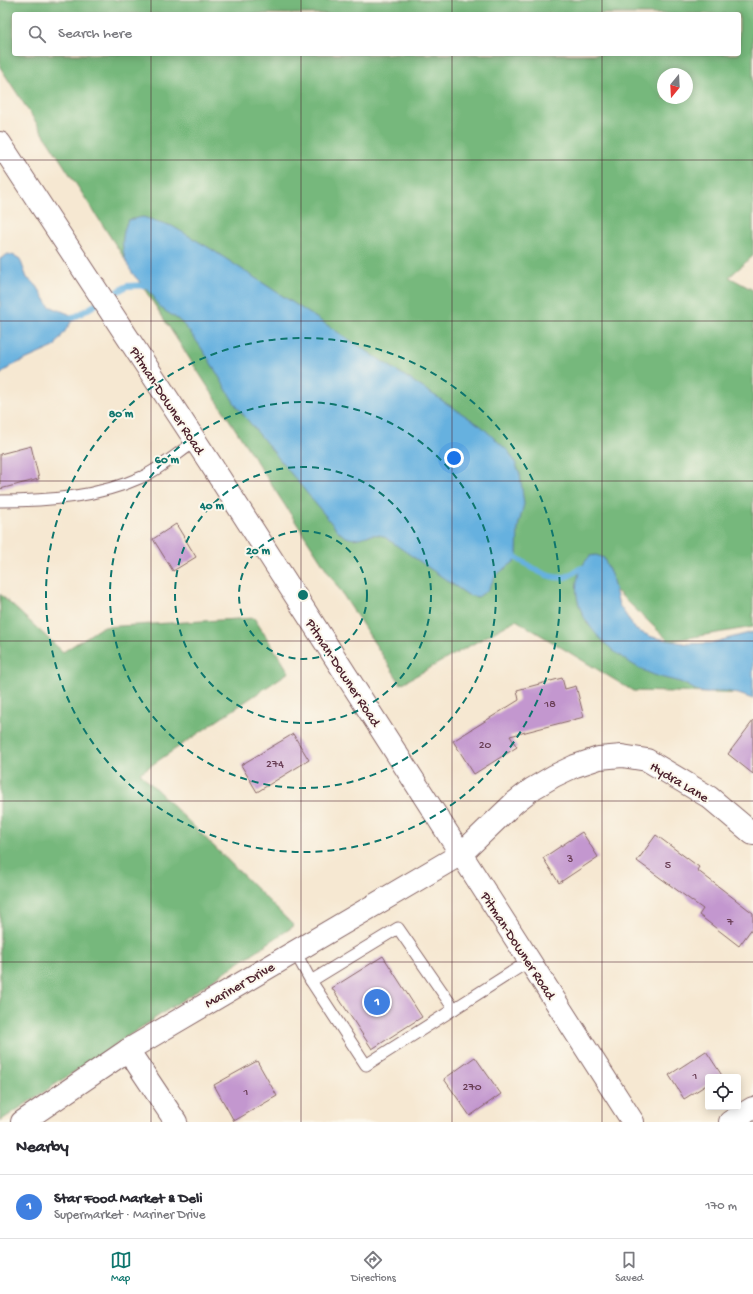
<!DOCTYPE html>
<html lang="en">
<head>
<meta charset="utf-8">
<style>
  body { margin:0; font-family:"Gochi Hand",sans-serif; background:#f7f7f7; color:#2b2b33 }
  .controls { position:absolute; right:12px; bottom:12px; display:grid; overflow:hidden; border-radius:4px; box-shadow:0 2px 10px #0003 }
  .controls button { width:36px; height:36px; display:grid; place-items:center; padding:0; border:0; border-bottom:1px solid #e1e1e2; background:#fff; color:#2b2b33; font:20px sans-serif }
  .compass { position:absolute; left:657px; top:68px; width:36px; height:36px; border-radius:50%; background:#fff; box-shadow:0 2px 10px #0003; rotate:198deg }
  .you { position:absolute; left:454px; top:458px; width:14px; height:14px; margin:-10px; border:3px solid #fff; border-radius:50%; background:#1a73e8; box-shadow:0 0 0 6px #1a73e833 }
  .badge { display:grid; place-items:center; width:26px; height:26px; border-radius:50%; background:#0f766e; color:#fff; font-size:13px; font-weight:700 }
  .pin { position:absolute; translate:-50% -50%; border:2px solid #fff; box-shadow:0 1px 4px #0006 }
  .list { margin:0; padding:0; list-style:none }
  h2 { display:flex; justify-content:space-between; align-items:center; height:52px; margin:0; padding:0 16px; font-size:17px }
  h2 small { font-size:13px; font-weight:400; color:#7c7c81 }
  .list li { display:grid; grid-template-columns:26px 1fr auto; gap:12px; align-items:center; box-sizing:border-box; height:64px; padding:0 16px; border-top:1px solid #e1e1e2 }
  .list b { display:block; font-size:15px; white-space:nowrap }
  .list p { margin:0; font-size:13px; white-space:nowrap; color:#7c7c81 }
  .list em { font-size:13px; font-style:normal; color:#7c7c81 }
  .icon { flex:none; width:22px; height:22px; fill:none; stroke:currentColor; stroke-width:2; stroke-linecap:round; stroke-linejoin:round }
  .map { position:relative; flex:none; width:753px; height:1122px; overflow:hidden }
  .search { position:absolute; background:#fff; box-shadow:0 2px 10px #0003; left:12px; right:12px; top:12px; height:44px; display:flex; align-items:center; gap:10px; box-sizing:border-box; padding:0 14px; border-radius:4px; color:#7c7c81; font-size:15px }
  .sheet { height:116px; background:#fff }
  nav { display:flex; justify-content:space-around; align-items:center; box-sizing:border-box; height:56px; border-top:1px solid #e1e1e2; background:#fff; font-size:11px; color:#7c7c81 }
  nav a { display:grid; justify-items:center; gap:2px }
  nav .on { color:#0f766e }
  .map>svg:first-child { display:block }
  .forest { fill:#76b87b; stroke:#606c53; fill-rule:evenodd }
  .water { fill:#66b1df; stroke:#586885 }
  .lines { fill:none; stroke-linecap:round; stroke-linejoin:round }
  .stream { stroke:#66b1df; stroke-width:6 }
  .building { fill:#c397cf }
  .service-casing { stroke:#866565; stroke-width:13 }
  .minor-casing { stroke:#866565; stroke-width:24 }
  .tertiary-casing { stroke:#866565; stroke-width:24 }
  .service { stroke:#fff; stroke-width:11 }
  .minor { stroke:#fff; stroke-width:22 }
  .tertiary { stroke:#fff; stroke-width:22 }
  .grid { fill:none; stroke:#4a1f2b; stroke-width:1; stroke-opacity:0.55 }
  .ring { fill:none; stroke:#0f766e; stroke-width:2; stroke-dasharray:7 5 }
  .labels { text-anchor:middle; stroke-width:4; stroke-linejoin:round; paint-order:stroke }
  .number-label { font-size:12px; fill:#683d54 }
  .street-label { font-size:14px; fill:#4a1f2b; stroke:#fbf7ec }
  .centre { fill:#0f766e; stroke:#fbf7ec; stroke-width:2 }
  .ring-label { font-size:12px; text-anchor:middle; font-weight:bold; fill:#0f766e; stroke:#fbf7ec; stroke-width:4; stroke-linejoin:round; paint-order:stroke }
</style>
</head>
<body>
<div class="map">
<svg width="753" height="1122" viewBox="0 0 753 1122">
  <rect width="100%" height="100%" fill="#fbf7ec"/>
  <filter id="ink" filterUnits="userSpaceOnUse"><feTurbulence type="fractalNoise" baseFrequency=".025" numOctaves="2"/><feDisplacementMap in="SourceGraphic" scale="8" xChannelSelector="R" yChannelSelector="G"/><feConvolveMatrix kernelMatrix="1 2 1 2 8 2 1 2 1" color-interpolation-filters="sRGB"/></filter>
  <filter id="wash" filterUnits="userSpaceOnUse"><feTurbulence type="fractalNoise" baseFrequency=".012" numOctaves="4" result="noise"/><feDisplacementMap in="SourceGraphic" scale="16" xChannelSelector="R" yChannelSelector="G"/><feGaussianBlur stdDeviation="0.9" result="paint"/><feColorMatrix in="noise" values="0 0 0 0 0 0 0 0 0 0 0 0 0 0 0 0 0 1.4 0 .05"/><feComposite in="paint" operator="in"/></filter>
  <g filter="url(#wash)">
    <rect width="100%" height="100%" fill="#f6e8d2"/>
    <g class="forest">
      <path d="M 0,0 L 753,0 L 753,256 L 729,277 L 753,290 L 753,627 L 669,641 L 585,561 L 587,624 L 753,694 L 633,691 L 516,620 L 401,684 L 0,67 ZM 14,14 L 739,14 L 739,54 L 14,54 ZM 663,74 L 687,74 L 687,98 L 663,98 Z"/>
      <path d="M 0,594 L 63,652 L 102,627 L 254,618 L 289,672 L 140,773 L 294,926 L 0,1121 Z"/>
    </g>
    <g class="water">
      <path d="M 143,217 L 172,226 L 211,249 L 481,426 L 509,452 L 514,460 L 520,474 L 524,504 L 518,527 L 517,556 L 514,562 L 496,575 L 488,590 L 478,597 L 468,595 L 383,536 C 364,530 356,549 337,530 L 237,407 C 219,379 205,348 182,323 C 176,317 167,313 160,307 C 156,303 155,298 152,294 C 148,290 143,286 139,281 C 122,264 118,241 128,220 Z"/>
      <path d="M 8,254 L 15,256 L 20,259 L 27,278 L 37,286 L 49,306 L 69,314 L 72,318 L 72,321 L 54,347 L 11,366 L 0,375 L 0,259 Z"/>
      <path d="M 596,555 L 604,558 L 612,577 L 619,605 L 636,630 L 652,637 L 688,644 L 711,643 L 753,632 L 753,699 C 741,695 730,690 718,691 C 714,691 709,694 706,693 C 698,693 688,685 680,682 C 669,679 656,677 645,671 C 619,659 584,630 578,601 C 574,584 578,568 590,556 Z"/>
    </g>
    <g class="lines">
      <g class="stream">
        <path d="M 65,319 L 73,318 L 127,286 L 149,285"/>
        <path d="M 511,554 C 525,563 548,581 565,577 C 574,575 578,566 588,568"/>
      </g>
    </g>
    <g id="blocks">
      <g class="building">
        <path d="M 31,446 L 39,479 L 0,489 L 0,454 Z"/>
        <path d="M 176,524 L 196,557 L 173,571 L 153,539 Z"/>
        <path d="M 562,678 L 565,689 L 576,686 L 584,717 L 510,736 L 517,747 L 474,774 L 453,741 L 519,700 L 517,690 Z"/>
        <path d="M 753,721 L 753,774 L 728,754 Z"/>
        <path d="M 293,734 L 309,760 L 257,792 L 241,765 Z"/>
        <path d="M 582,832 L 598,857 L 559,883 L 543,858 Z"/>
        <path d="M 656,835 L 699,867 L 697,870 L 753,913 L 753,927 L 739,946 L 699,915 L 703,909 L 637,861 Z"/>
        <path d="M 383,956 L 422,1017 L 372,1049 L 332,988 Z"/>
        <path d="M 706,1051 L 723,1077 L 708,1077 L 708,1084 L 684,1099 L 669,1075 Z"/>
        <path d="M 475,1057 L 501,1094 L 470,1116 L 444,1079 Z"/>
        <path d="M 257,1061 L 277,1096 L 234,1121 L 214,1085 Z"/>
      </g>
    </g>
  </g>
  <g filter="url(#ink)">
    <use href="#blocks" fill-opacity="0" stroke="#866565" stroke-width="1"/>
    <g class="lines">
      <g class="service-casing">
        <g id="service">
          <path d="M 0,501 C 48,501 98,497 142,477 C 160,469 179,452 196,441"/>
          <path d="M 295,952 L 311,981 L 366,1065 L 454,1009"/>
          <path d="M 311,981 L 398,928 L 454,1009 L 529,961"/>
        </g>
      </g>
      <g class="minor-casing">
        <g id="minor">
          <path d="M 128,1050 L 176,1122"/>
          <path d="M 22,1122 L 128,1050 L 461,854 L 514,803 L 532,789 L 554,776 L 575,766 L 599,758 L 622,756 L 647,760 L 709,797 L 753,834"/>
          <path d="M 730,1122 L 753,1108"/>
        </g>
      </g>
      <g class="tertiary-casing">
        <path id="tertiary" d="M 0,143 L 212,466 L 633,1122"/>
      </g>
      <use href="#service" class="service"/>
      <use href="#minor" class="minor"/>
      <use href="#tertiary" class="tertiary"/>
    </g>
  </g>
  <path class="grid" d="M 151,0 L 151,14M 301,0 L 301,14M 452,0 L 452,14M 602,0 L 602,14M 151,54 L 151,1122M 301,54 L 301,1122M 452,54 L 452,1122M 602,54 L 602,1122M 0,160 L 753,160M 0,321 L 753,321M 0,481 L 753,481M 0,641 L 753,641M 0,801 L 753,801M 0,962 L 753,962"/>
  <g class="ring">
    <circle cx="303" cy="595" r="64"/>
    <circle cx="303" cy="595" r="128"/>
    <circle cx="303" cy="595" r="193"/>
    <circle cx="303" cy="595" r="257"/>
  </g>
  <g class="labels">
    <g class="number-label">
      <text x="550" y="707">18</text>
      <text x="485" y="748">20</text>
      <text x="275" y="767">274</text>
      <text x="570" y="862">3</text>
      <text x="668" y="868">5</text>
      <text x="730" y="925">7</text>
      <text x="695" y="1079">1</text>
      <text x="472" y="1090">270</text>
      <text x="246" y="1095">1</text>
    </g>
    <g class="street-label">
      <text transform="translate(168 400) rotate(57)" y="5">Pitman-Downer Road</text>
      <text transform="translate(344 672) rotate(57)" y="5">Pitman-Downer Road</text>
      <text transform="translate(680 781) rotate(31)" y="5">Hydra Lane</text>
      <text transform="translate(519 945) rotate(57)" y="5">Pitman-Downer Road</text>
      <text transform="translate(239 984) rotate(-30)" y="5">Mariner Drive</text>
    </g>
  </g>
  <circle cx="303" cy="595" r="6" class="centre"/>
  <g class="ring-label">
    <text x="121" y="417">80 m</text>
    <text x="167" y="463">60 m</text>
    <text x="212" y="509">40 m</text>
    <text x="258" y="554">20 m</text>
  </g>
</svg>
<div class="controls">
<button><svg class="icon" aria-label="locate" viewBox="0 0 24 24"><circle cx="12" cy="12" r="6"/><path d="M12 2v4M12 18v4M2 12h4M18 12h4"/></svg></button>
</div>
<svg class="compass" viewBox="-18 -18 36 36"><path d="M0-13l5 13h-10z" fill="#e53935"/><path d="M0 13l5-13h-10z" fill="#7c7c81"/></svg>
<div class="you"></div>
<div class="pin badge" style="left:377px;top:1002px;background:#3f7fe0">1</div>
<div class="search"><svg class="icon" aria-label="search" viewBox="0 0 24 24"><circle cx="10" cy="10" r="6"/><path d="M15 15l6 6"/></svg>Search here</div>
</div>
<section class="sheet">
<h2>Nearby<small></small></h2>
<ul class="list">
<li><span class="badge" style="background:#3f7fe0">1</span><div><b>Star Food Market &amp; Deli</b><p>Supermarket · Mariner Drive</p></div><em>170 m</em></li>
</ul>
</section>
<nav>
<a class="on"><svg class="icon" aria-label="map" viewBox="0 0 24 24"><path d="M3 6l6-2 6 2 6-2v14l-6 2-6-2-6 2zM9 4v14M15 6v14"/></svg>Map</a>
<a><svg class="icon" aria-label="directions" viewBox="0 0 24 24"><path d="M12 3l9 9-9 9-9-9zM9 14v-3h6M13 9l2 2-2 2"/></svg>Directions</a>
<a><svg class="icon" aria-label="saved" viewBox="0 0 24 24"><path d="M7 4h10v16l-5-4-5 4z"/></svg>Saved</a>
</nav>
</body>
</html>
